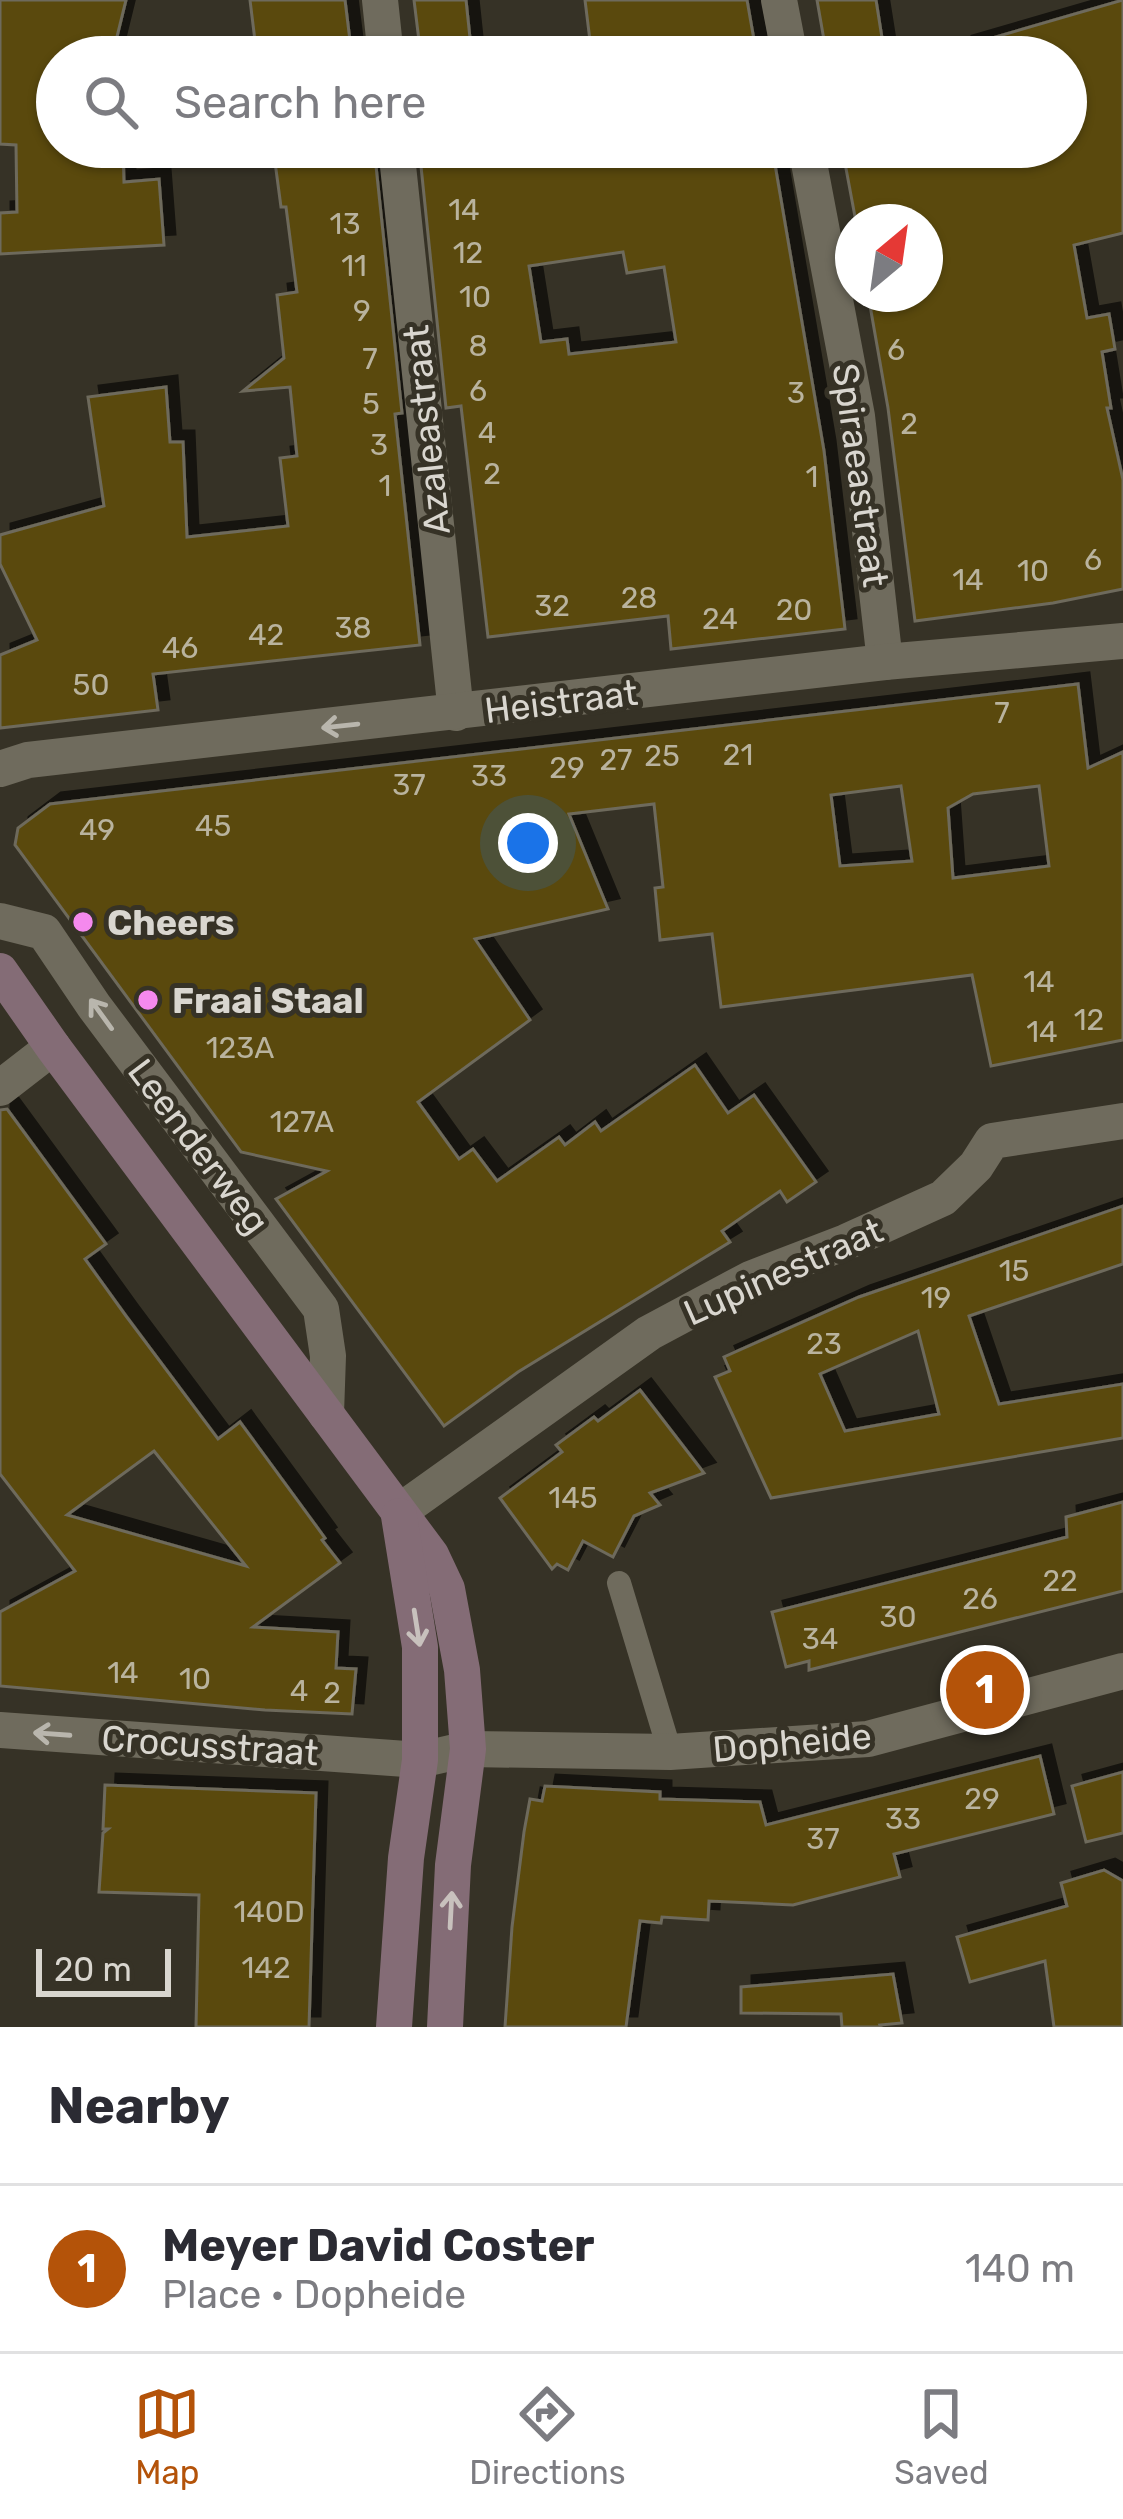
<!DOCTYPE html>
<html lang="en">
<head>
<meta charset="utf-8">
<style>
  body { margin:0; font-family:Rubik,sans-serif; background:#f7f7f7; color:#2b2b33 }
  .compass { position:absolute; left:835px; top:204px; width:108px; height:108px; border-radius:50%; background:#fff; box-shadow:0 3px 9px #0004; rotate:29deg }
  .scale { position:absolute; left:36px; bottom:30px; width:135px; box-sizing:border-box; padding-left:12px; border:6px solid #d9d6cf; border-top:0; font-size:33px; line-height:42px; white-space:nowrap; color:#d9d6cf; -webkit-text-stroke:9px #363226; paint-order:stroke }
  .you { position:absolute; left:528px; top:843px; width:42px; height:42px; margin:-30px; border:9px solid #fff; border-radius:50%; background:#1a73e8; box-shadow:0 0 0 18px #1a73e833 }
  .badge { display:grid; place-items:center; width:78px; height:78px; border-radius:50%; background:#b45309; color:#fff; font-size:39px; font-weight:700 }
  .pin { position:absolute; translate:-50% -50%; border:6px solid #fff; box-shadow:0 3px 12px #0006 }
  .list { margin:0; padding:0; list-style:none }
  h2 { display:flex; justify-content:space-between; align-items:center; height:156px; margin:0; padding:0 48px; font-size:51px }
  h2 small { font-size:39px; font-weight:400; color:#7c7c81 }
  .list li { display:grid; grid-template-columns:78px 1fr auto; gap:36px; align-items:center; box-sizing:border-box; height:168px; padding:0 48px; border-top:3px solid #e1e1e2 }
  .list b { display:block; font-size:45px; white-space:nowrap }
  .list p { margin:0; font-size:39px; white-space:nowrap; color:#7c7c81 }
  .list em { font-size:39px; font-style:normal; color:#7c7c81 }
  .icon { flex:none; width:66px; height:66px; fill:none; stroke:currentColor; stroke-width:2; stroke-linecap:round; stroke-linejoin:round }
  .map { position:relative; flex:none; width:1123px; height:2027px; overflow:hidden }
  .search { position:absolute; background:#fff; box-shadow:0 3px 9px #0004; left:36px; right:36px; top:36px; height:132px; display:flex; align-items:center; gap:30px; box-sizing:border-box; padding:0 42px; border-radius:66px; color:#7c7c81; font-size:45px }
  .sheet { height:324px; background:#fff }
  nav { display:flex; justify-content:space-around; align-items:center; box-sizing:border-box; height:168px; border-top:3px solid #e1e1e2; background:#fff; font-size:33px; color:#7c7c81 }
  nav a { display:grid; justify-items:center; gap:6px }
  nav .on { color:#b45309 }
  .map>svg:first-child { display:block }
  .building { fill:#5a4a0d; stroke:#6e6a5c; stroke-width:3; fill-rule:evenodd; filter:url(#shadow) }
  .lines { fill:none; stroke-linecap:round; stroke-linejoin:round }
  .lane { stroke:#6f6b5d; stroke-width:24 }
  .street { stroke:#6f6b5d; stroke-width:36 }
  .secondary { stroke:#846c76; stroke-width:36 }
  .oneway { stroke:#b9b6ad }
  .oneway2 { stroke:#c8c1bd }
  .poi-dot { fill:#f589ee; stroke:#363226; stroke-width:4.5 }
  .labels { text-anchor:middle; stroke-width:10; stroke-linejoin:round; paint-order:stroke }
  .number-label { font-size:30px; fill:#b9b39e }
  .street-label { font-size:36px; fill:#d9d6cf; stroke:#363226 }
  .poi-label { font-size:36px; font-weight:bold; fill:#d9d6cf; stroke:#363226; text-anchor:start }
</style>
</head>
<body>
<div class="map">
<svg width="1123" height="2027" viewBox="0 0 1123 2027">
  <defs>
    <filter id="shadow"><feDropShadow dx="11" dy="-11" stdDeviation="0" flood-color="#0009"/></filter>
  </defs>
  <rect width="100%" height="100%" fill="#363226"/>
  <g class="building">
    <path d="M 0,0 L 126,0 L 112,57 L 57,57 L 57,147 L 123,147 L 124,182 L 159,179 L 164,245 L 0,254 L 0,213 L 17,212 L 16,145 L 0,144 Z"/>
    <path d="M 250,0 L 345,0 L 352,57 L 257,57 Z"/>
    <path d="M 414,0 L 466,0 L 472,57 L 421,57 Z"/>
    <path d="M 585,0 L 747,0 L 757,57 L 592,57 Z"/>
    <path d="M 817,0 L 876,0 L 885,57 L 827,57 Z"/>
    <path d="M 1123,0 L 1123,233 L 1074,245 L 1087,318 L 1109,314 L 1115,349 L 1102,352 L 1111,408 L 1107,408 L 1123,480 L 1123,589 L 1053,603 L 915,621 L 888,408 L 868,294 L 925,294 L 925,222 L 856,222 L 842,147 L 1066,147 L 1066,57 L 962,57 L 961,47 Z"/>
    <path d="M 273,147 L 374,147 L 402,413 L 395,414 L 420,645 L 153,674 L 158,710 L 0,728 L 0,655 L 37,640 L 0,564 L 0,535 L 104,506 L 88,397 L 166,387 L 170,442 L 183,442 L 187,537 L 288,526 L 280,458 L 297,456 L 290,387 L 243,391 L 284,358 L 277,295 L 297,292 L 286,207 L 281,207 Z"/>
    <path d="M 419,147 L 505,147 L 507,166 L 608,153 L 607,147 L 772,147 L 824,451 L 845,629 L 671,649 L 668,616 L 488,637 L 461,406 L 446,408 ZM 623,252 L 627,273 L 664,267 L 676,342 L 569,354 L 567,339 L 541,342 L 529,266 Z"/>
    <path d="M 1078,684 L 1088,768 L 1123,752 L 1123,1040 L 991,1066 L 972,975 L 721,1007 L 712,934 L 660,940 L 655,888 L 663,887 L 654,804 L 569,814 L 608,909 L 475,939 L 530,1020 L 418,1102 L 459,1159 L 473,1149 L 497,1181 L 559,1137 L 565,1145 L 595,1122 L 601,1131 L 695,1065 L 728,1113 L 754,1095 L 816,1182 L 787,1202 L 780,1191 L 722,1231 L 730,1242 L 518,1372 L 444,1426 L 276,1199 L 327,1171 L 241,1152 L 15,845 L 18,828 L 50,804 ZM 901,786 L 912,861 L 840,866 L 831,795 ZM 1039,786 L 1049,866 L 953,878 L 948,808 L 973,794 Z"/>
    <path d="M 7,1109 L 106,1244 L 85,1259 L 126,1316 L 218,1439 L 240,1422 L 325,1538 L 322,1540 L 340,1563 L 253,1627 L 338,1632 L 336,1668 L 356,1669 L 352,1714 L 265,1710 L 0,1686 L 0,1612 L 75,1571 L 0,1474 L 0,1110 ZM 154,1451 L 246,1566 L 67,1515 Z"/>
    <path d="M 1123,1206 L 1123,1264 L 969,1316 L 999,1404 L 1123,1384 L 1123,1438 L 771,1498 L 715,1377 L 730,1371 L 724,1357 L 859,1297 ZM 918,1331 L 939,1414 L 845,1431 L 820,1374 Z"/>
    <path d="M 640,1390 L 704,1473 L 650,1493 L 660,1505 L 634,1516 L 613,1557 L 583,1541 L 568,1570 L 557,1564 L 552,1569 L 500,1498 L 562,1452 L 556,1445 L 594,1417 L 598,1421 Z"/>
    <path d="M 1123,1502 L 1123,1591 L 809,1670 L 809,1661 L 786,1667 L 772,1612 L 1067,1537 L 1066,1517 Z"/>
    <path d="M 1040,1756 L 1054,1814 L 894,1854 L 900,1877 L 793,1905 L 709,1901 L 708,1920 L 662,1917 L 661,1923 L 640,1921 L 626,2027 L 505,2027 L 512,1927 L 524,1832 L 530,1799 L 542,1801 L 545,1786 L 660,1792 L 660,1799 L 760,1802 L 766,1825 Z"/>
    <path d="M 1123,1772 L 1123,1833 L 1086,1842 L 1072,1786 Z"/>
    <path d="M 105,1785 L 316,1793 L 309,2027 L 196,2027 L 199,1895 L 99,1892 L 103,1833 L 108,1829 L 103,1829 Z"/>
    <path d="M 1104,1870 L 1123,1881 L 1123,2027 L 1054,2027 L 1045,1961 L 970,1982 L 957,1937 L 1067,1906 L 1061,1883 Z"/>
    <path d="M 893,1974 L 902,2023 L 880,2025 L 881,2027 L 842,2027 L 841,2014 L 741,2013 L 741,1987 Z"/>
  </g>
  <g class="lines">
    <path class="lane" d="M 619,1583 L 670,1752"/>
    <g class="street">
      <path d="M 380,0 L 386,57"/>
      <path d="M 779,0 L 790,57"/>
      <path d="M 396,147 L 456,713"/>
      <path d="M 806,147 L 857,416 L 885,662"/>
      <path d="M 0,769 L 28,760 L 885,662 L 1123,641"/>
      <path d="M 0,921 L 44,932 L 94,1006 L 321,1309 L 328,1356 L 326,1414"/>
      <path d="M 0,1088 L 53,1047"/>
      <path d="M 399,1512 L 649,1333 L 750,1279 L 846,1242 L 943,1198 L 976,1166 L 992,1141 L 1123,1121"/>
      <path d="M 0,1730 L 420,1760 L 468,1749 L 670,1752 L 868,1739 L 1123,1671"/>
    </g>
    <g class="secondary">
      <path d="M 0,971 L 53,1047 L 431,1555 L 447,1589 L 462,1670 L 468,1749 L 453,1865 L 445,2027"/>
      <path d="M 394,2027 L 406,1858 L 420,1760 L 420,1647 L 399,1516"/>
    </g>
  </g>
  <defs><path id="oneway-shaft" d="M-6 0H5M1.5-3L5.5 0L1.5 3" fill="none" stroke-width="1.6" stroke-linecap="round" stroke-linejoin="round" transform="scale(3)"/></defs>
  <g class="oneway">
    <use href="#oneway-shaft" transform="translate(340 726) rotate(174)"/>
    <use href="#oneway-shaft" transform="translate(101 1014) rotate(-126)"/>
    <use href="#oneway-shaft" transform="translate(52 1734) rotate(-176)"/>
  </g>
  <g class="oneway2">
    <use href="#oneway-shaft" transform="translate(417 1628) rotate(81)"/>
    <use href="#oneway-shaft" transform="translate(451 1910) rotate(-87)"/>
  </g>
  <g class="poi-dot">
    <circle cx="83" cy="922" r="12"/>
    <circle cx="148" cy="1000" r="12"/>
  </g>
  <g class="labels">
    <g class="number-label">
      <text x="464" y="220">14</text>
      <text x="345" y="234">13</text>
      <text x="468" y="263">12</text>
      <text x="354" y="276">11</text>
      <text x="475" y="307">10</text>
      <text x="362" y="321">9</text>
      <text x="478" y="356">8</text>
      <text x="896" y="360">6</text>
      <text x="370" y="369">7</text>
      <text x="478" y="401">6</text>
      <text x="796" y="403">3</text>
      <text x="371" y="414">5</text>
      <text x="909" y="434">2</text>
      <text x="487" y="443">4</text>
      <text x="379" y="455">3</text>
      <text x="492" y="484">2</text>
      <text x="812" y="487">1</text>
      <text x="385" y="496">1</text>
      <text x="1093" y="570">6</text>
      <text x="1033" y="581">10</text>
      <text x="968" y="590">14</text>
      <text x="639" y="608">28</text>
      <text x="552" y="616">32</text>
      <text x="794" y="620">20</text>
      <text x="720" y="629">24</text>
      <text x="353" y="638">38</text>
      <text x="266" y="645">42</text>
      <text x="180" y="658">46</text>
      <text x="91" y="695">50</text>
      <text x="1002" y="723">7</text>
      <text x="738" y="765">21</text>
      <text x="662" y="766">25</text>
      <text x="616" y="770">27</text>
      <text x="567" y="778">29</text>
      <text x="489" y="786">33</text>
      <text x="409" y="795">37</text>
      <text x="213" y="836">45</text>
      <text x="97" y="840">49</text>
      <text x="1039" y="992">14</text>
      <text x="1089" y="1030">12</text>
      <text x="1042" y="1042">14</text>
      <text x="240" y="1058">123A</text>
      <text x="302" y="1132">127A</text>
      <text x="1014" y="1281">15</text>
      <text x="936" y="1308">19</text>
      <text x="824" y="1354">23</text>
      <text x="573" y="1508">145</text>
      <text x="1060" y="1591">22</text>
      <text x="980" y="1609">26</text>
      <text x="898" y="1627">30</text>
      <text x="820" y="1649">34</text>
      <text x="123" y="1683">14</text>
      <text x="195" y="1689">10</text>
      <text x="299" y="1701">4</text>
      <text x="332" y="1703">2</text>
      <text x="982" y="1809">29</text>
      <text x="903" y="1829">33</text>
      <text x="823" y="1849">37</text>
      <text x="269" y="1922">140D</text>
      <text x="266" y="1978">142</text>
    </g>
    <g class="street-label">
      <text transform="translate(426 430) rotate(-96)" y="13">Azaleastraat</text>
      <text transform="translate(861 475) rotate(82)" y="13">Spiraeastraat</text>
      <text transform="translate(561 701) rotate(-7)" y="13">Heistraat</text>
      <text transform="translate(199 1146) rotate(53)" y="13">Leenderweg</text>
      <text transform="translate(783 1271) rotate(-24)" y="13">Lupinestraat</text>
      <text transform="translate(792 1742) rotate(-5)" y="13">Dopheide</text>
      <text transform="translate(210 1745) rotate(4)" y="13">Crocusstraat</text>
    </g>
    <g class="poi-label">
      <text x="107" y="935">Cheers</text>
      <text x="172" y="1013">Fraai Staal</text>
    </g>
  </g>
</svg>
<svg class="compass" viewBox="-18 -18 36 36"><path d="M0-13l5 13h-10z" fill="#e53935"/><path d="M0 13l5-13h-10z" fill="#7c7c81"/></svg>
<div class="scale">20 m</div>
<div class="you"></div>
<div class="pin badge" style="left:985px;top:1690px">1</div>
<div class="search"><svg class="icon" aria-label="search" viewBox="0 0 24 24"><circle cx="10" cy="10" r="6"/><path d="M15 15l6 6"/></svg>Search here</div>
</div>
<section class="sheet">
<h2>Nearby<small></small></h2>
<ul class="list">
<li><span class="badge">1</span><div><b>Meyer David Coster</b><p>Place · Dopheide</p></div><em>140 m</em></li>
</ul>
</section>
<nav>
<a class="on"><svg class="icon" aria-label="map" viewBox="0 0 24 24"><path d="M3 6l6-2 6 2 6-2v14l-6 2-6-2-6 2zM9 4v14M15 6v14"/></svg>Map</a>
<a><svg class="icon" aria-label="directions" viewBox="0 0 24 24"><path d="M12 3l9 9-9 9-9-9zM9 14v-3h6M13 9l2 2-2 2"/></svg>Directions</a>
<a><svg class="icon" aria-label="saved" viewBox="0 0 24 24"><path d="M7 4h10v16l-5-4-5 4z"/></svg>Saved</a>
</nav>
</body>
</html>
